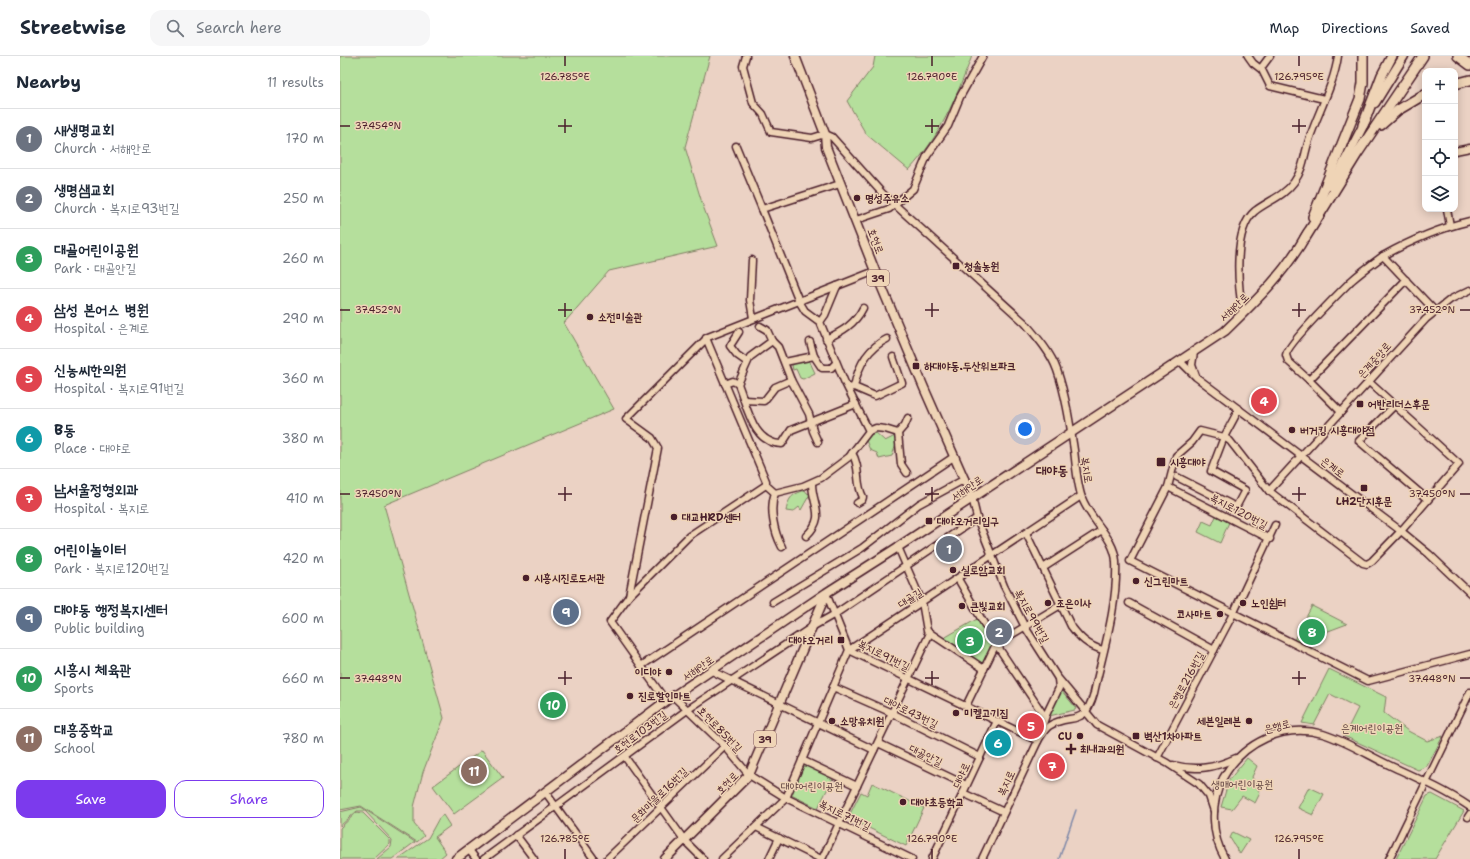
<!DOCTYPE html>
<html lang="en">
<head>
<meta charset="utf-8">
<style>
  body { margin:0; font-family:"Shantell Sans","Poor Story",sans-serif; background:#f6f6f7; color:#1f2937 }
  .controls { position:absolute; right:12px; top:12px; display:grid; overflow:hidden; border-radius:8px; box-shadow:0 2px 10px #0003 }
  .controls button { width:36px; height:36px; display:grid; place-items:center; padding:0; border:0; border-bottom:1px solid #e0e1e3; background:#fff; color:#1f2937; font:20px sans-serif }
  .you { position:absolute; left:685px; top:373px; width:14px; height:14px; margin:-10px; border:3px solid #fff; border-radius:50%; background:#1a73e8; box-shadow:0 0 0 6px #1a73e833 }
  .badge { display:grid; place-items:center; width:26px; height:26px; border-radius:50%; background:#7c3aed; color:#fff; font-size:13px; font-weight:700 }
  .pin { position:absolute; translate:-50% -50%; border:2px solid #fff; box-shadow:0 1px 4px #0006 }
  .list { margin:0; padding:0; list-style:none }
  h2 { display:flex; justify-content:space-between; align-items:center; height:52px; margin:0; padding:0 16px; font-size:17px }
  h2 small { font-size:13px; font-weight:400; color:#747a83 }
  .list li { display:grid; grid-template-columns:26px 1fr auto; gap:12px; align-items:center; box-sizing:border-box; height:60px; padding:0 16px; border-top:1px solid #e0e1e3 }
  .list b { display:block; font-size:15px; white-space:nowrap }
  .list p { margin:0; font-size:13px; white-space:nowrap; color:#747a83 }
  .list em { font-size:13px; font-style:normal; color:#747a83 }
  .actions { display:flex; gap:8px; padding:12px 16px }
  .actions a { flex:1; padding:9px 0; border:1px solid #7c3aed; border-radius:12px; text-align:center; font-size:14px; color:#7c3aed }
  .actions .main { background:#7c3aed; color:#fff }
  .icon { flex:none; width:22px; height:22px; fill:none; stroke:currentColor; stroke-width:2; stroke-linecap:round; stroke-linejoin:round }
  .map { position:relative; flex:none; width:1130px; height:803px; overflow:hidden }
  header { display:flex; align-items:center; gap:24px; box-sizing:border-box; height:56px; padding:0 20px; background:#fff; border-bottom:1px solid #e0e1e3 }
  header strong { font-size:19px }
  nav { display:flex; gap:22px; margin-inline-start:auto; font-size:14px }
  .search { width:280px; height:36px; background:#f6f6f7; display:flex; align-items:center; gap:10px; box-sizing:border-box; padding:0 14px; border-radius:12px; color:#747a83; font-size:15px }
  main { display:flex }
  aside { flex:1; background:#fff }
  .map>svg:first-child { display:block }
  .green { fill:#b5df9c; stroke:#807f64 }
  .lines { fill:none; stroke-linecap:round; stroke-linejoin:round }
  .stream { stroke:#7e88a8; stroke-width:1.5 }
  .minor-casing { stroke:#4a1f2b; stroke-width:9 }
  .major-casing { stroke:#4a1f2b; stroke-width:11 }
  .highway-casing { stroke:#4a1f2b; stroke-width:12 }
  .minor { stroke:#efd4b6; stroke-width:6 }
  .major { stroke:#efd4b6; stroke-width:8 }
  .highway { stroke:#efd4b6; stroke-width:9 }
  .ticks { fill:none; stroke:#4a1f2b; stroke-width:1.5 }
  .poi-dot { fill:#4a1f2b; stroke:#efd4b6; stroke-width:1.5 }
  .labels { text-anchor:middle; stroke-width:3; stroke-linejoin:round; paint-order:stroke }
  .shield { fill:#efd4b6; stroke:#7c5555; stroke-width:1 }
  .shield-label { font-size:10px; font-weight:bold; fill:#4a1f2b }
  .poi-label { font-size:11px; font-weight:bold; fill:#4a1f2b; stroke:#efd4b6; text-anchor:start }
  .street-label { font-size:11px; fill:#4a1f2b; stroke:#efd4b6 }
  .park-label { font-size:11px; fill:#5a3c3c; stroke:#efd4b6 }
  .quarter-label { font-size:13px; font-weight:bold; fill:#4a1f2b; stroke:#efd4b6 }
  .ticks-label { font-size:10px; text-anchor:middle; fill:#4a1f2b; stroke:#efd4b6; stroke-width:3; stroke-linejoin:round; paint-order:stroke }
</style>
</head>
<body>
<header>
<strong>Streetwise</strong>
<div class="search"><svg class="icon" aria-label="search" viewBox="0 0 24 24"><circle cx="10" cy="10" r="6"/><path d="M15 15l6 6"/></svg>Search here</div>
<nav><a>Map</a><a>Directions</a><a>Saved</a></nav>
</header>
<main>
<aside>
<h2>Nearby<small>11 results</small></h2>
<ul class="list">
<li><span class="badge" style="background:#6b7280">1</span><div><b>새생명교회</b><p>Church · 서해안로</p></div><em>170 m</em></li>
<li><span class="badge" style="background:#6b7280">2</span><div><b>생명샘교회</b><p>Church · 복지로93번길</p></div><em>250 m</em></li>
<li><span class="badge" style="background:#2e9e5b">3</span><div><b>대골어린이공원</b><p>Park · 대골안길</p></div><em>260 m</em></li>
<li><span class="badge" style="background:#e0444e">4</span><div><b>삼성 본어스 병원</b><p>Hospital · 은계로</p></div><em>290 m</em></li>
<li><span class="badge" style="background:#e0444e">5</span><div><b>신농씨한의원</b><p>Hospital · 복지로91번길</p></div><em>360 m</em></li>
<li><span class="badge" style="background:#0f9aa8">6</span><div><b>B동</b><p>Place · 대야로</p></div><em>380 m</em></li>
<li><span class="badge" style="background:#e0444e">7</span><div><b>남서울정형외과</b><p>Hospital · 복지로</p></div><em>410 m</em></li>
<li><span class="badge" style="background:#2e9e5b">8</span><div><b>어린이놀이터</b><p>Park · 복지로120번길</p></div><em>420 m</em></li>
<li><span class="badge" style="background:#5c6f8a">9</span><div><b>대야동 행정복지센터</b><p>Public building</p></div><em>600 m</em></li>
<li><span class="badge" style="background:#2e9e5b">10</span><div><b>시흥시 체육관</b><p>Sports</p></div><em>660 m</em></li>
<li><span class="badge" style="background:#8d6e63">11</span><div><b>대흥중학교</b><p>School</p></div><em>780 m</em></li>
</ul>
<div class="actions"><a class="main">Save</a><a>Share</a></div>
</aside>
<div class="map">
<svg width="1130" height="803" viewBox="0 0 1130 803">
  <rect width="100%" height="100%" fill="#ebd2c4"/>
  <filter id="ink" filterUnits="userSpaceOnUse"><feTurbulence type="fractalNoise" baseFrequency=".025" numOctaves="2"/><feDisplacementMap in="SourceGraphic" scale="8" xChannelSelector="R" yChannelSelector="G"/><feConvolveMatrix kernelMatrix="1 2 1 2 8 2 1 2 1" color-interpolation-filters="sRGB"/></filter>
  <g filter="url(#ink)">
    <g class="green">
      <path d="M 0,0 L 370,0 L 345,91 L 363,150 L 378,190 L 269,215 L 224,267 L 274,353 L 44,449 L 104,662 L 83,716 L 74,751 L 74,768 L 84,780 L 77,786 L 21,750 L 0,754 Z"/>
      <path d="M 535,0 L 632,0 C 616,42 600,81 569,114 L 526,78 L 507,45 L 533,11 Z"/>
      <path d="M 469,304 L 475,317 L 463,323 L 460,322 L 456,313 L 453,314 L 452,309 L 460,305 Z"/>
      <path d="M 534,375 L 545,385 L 555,380 L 557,385 L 552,400 L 539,403 L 537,397 L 530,394 L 525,382 Z"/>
      <path d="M 465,434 L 467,437 L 470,438 L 461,454 L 459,451 L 453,456 L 446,455 C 449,440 452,439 465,434 Z"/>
      <path d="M 877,458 L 890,464 L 880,487 L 858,476 L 863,465 L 872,469 Z"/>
      <path d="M 972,550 L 1007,568 L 959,586 L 954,584 Z"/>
      <path d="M 637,563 L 653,588 L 641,611 L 604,582 Z"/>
      <path d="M 989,613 L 1046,641 L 1044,657 L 1068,675 L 1087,685 L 1103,680 L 1087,710 L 1078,714 L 1004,680 L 1018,652 L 990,638 L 974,669 L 962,667 Z"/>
      <path d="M 721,634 L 736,652 L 735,654 L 709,660 Z"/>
      <path d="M 142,694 L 163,722 L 114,758 L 93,730 Z"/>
      <path d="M 907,702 L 917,710 L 912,721 L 920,737 L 915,747 L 902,740 L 892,753 L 881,751 L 889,724 Z"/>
      <path d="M 464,709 L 493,722 L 478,752 L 451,739 Z"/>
      <path d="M 532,727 L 584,752 L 566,790 L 508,762 L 521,736 L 527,739 Z"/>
      <path d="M 969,731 L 984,738 L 973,759 L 958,752 Z"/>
      <path d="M 1092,738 L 1124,755 L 1095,803 L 1056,803 L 1087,740 Z"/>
      <path d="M 21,751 L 75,786 L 52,803 L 37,803 L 51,791 L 52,784 L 25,755 L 17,755 L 0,770 L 0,756 Z"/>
      <path d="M 17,756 L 23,757 L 50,784 L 50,788 L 34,803 L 0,803 L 0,772 Z"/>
      <path d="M 103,759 L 110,770 L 95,781 L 106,797 L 99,803 L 58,803 L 88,782 L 99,762 Z"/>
      <path d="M 893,776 L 909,784 L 900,798 L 890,782 Z"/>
    </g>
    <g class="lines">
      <path class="stream" d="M 719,803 L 736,754"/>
      <g class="minor-casing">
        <g id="minor">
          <path d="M 406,0 L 403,10 L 413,47 L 423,58 L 431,76 L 472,82 L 485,78 L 492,81 L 542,137 L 685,267 C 697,281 711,297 717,314 C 726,340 730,368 734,394 C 736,410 737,428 742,442 C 750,464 775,482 776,506 C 778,550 763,595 754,637 C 744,673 731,656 709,670 C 704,674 701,680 698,685 L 642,803"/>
          <path d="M 908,0 L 913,7 L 922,14 L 930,30 L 984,43"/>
          <path d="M 921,12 L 930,0"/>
          <path d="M 396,90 L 422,153"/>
          <path d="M 1115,95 L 1130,92"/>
          <path d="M 500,128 L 422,153 L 459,245 L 465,255 L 480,266 L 505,327 L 529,375"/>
          <path d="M 1107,153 L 1110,170"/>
          <path d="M 516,164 L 549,153 L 573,133 L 587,100 L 608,70 L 620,41 L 643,0"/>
          <path d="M 1043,200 C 1032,208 1021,216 1011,225 C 1000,236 947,288 946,299 L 948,305 L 969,324 L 1066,224"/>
          <path d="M 412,204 L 410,244 L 413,262"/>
          <path d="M 1095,255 L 1043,200 C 1070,185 1100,172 1130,165"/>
          <path d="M 903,258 C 898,231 892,174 915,155 C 928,145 944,140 954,126 C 964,112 964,99 969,84 C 978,56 994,29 998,0"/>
          <path d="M 480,266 L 485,259 L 497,230"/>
          <path d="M 399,276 L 390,290 L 397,299 L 407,306"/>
          <path d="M 486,283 C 503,275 515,268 523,252"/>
          <path d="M 432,285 L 438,291 L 451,324"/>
          <path d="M 470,286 L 474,300"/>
          <path d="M 854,296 L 852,309 L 856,320"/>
          <path d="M 840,305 L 856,321 L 1061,475 L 1089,498 L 1130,537"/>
          <path d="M 445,306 L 474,300 L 482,312 L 491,312 L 496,307"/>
          <path d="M 969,324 L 1001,356"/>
          <path d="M 1028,325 L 1119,408 L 1061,475 L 1032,505 L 1027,508 L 1023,507 L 929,435 L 890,385 L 884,381 L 860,375 L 852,386 L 836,400 L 828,431 L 790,505 L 1028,625 L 1130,598"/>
          <path d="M 385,328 L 393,325 L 398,328 C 407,349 412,388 442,388 L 451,374 L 516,348"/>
          <path d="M 398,328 L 410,301 L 432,285 L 427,274 L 420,270"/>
          <path d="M 514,331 C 518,310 528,292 547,283"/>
          <path d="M 508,332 L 514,331 L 535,340 L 562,327 L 553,301"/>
          <path d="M 404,344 L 424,345 L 435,331 L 451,324 L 469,358 L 473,375 L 478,386"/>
          <path d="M 1055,349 L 1019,385 L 1087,443"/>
          <path d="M 558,377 L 561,408 L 567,417"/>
          <path d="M 512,397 C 521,411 515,427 523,441 L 522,444 L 517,447"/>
          <path d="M 837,421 L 896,451 L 905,434 L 871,415 L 884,381 L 899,353"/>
          <path d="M 426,429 L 435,437 L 463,430 L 481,422 L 509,401 L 529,375 L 536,372 L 545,373 L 558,377 L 565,369 L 568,362"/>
          <path d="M 828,431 L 930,483"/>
          <path d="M 929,435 L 1086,263 L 1111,243 L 1130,234"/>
          <path d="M 435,437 C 429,453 434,476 442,491"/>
          <path d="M 632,441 L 637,462 L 664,530 L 685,571 L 717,621 L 757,669 L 827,707 L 859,728 L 869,740 L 874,755"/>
          <path d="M 686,477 L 731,570 C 740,582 748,590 763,594"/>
          <path d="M 466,480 C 487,460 472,450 472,427"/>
          <path d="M 558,491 L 582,546 L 587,575 L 644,613"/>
          <path d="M 703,512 L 762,474"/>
          <path d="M 618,523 L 656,588 L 705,661"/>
          <path d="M 486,537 L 509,594 L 698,685"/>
          <path d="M 289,540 L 349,480 L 426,429 L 426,425 L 366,282"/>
          <path d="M 433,546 L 522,492 L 579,448 L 625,423"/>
          <path d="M 789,547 L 874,594"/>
          <path d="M 301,610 L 615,400"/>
          <path d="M 372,615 L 534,694"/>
          <path d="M 493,631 L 552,657 L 640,701"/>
          <path d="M 334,641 L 385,690 L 409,719 L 446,742 L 572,803"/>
          <path d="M 326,645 L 270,566 L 289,540 L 318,392 L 312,382 L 286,363 L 368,281 L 535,215"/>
          <path d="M 626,650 L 656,588 L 719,550"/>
          <path d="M 699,680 L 706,659 L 719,632 L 718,623"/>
          <path d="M 538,687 L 626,729"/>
          <path d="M 285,701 L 345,785 L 363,803"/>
          <path d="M 817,702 L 894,556 L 935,469"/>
          <path d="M 462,704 L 517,730"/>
          <path d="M 833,709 C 856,715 875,712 896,702"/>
          <path d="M 206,737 L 254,803"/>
          <path d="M 623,737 L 664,756"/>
          <path d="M 1128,761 L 1130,758"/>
          <path d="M 416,771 L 481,803"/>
          <path d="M 176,779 L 194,803"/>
          <path d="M 129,794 L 136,803"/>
          <path d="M 144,803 L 347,654 L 472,571 L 495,558 L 637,462"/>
          <path d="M 267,803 L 385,690"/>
          <path d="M 382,803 L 446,742 L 509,594 L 741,440"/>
          <path d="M 429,803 L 439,782"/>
          <path d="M 482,803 L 590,577"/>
          <path d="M 592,803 L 657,665"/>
          <path d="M 885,803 C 871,779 870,747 883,722 C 903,686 944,667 983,678 C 1006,685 1028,699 1049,709 C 1077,722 1105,734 1130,751"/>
          <path d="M 1049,803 L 1130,636"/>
        </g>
      </g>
      <g class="major-casing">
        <g id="major">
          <path d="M 455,0 L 485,78 L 486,91 L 535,215 L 584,332 L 632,441"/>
          <path d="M 1035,47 L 1064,0"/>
          <path d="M 992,130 L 1026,64"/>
          <path d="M 116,803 L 326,645 L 486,537 L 558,491 L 885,275 C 917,244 946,216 968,176"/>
          <path d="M 325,803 L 409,719 L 486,538"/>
        </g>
      </g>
      <g class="highway-casing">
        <g id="highway">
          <path d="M 1118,0 L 1130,9"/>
          <path d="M 1115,28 L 1130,24"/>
          <path d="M 1023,69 L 1042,19 L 1052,0"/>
          <path d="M 1041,69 L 1058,54 L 1085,38"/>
          <path d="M 973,161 L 1020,43 L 1023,27 L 1023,0"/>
          <path d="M 965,182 L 1017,98 L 1083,0"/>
        </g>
      </g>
      <use href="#minor" class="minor"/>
      <use href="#major" class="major"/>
      <use href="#highway" class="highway"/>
    </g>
  </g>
  <path class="ticks" d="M 225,0 L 225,10M 592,0 L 592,10M 959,0 L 959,10M 225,63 L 225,77M 592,63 L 592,77M 959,63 L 959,77M 0,70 L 10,70M 218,70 L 232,70M 585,70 L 599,70M 952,70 L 966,70M 225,247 L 225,261M 592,247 L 592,261M 959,247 L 959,261M 0,254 L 10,254M 218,254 L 232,254M 585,254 L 599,254M 952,254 L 966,254M 1120,254 L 1130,254M 225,431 L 225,445M 592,431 L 592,445M 959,431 L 959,445M 0,438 L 10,438M 218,438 L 232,438M 585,438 L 599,438M 952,438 L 966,438M 1120,438 L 1130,438M 225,615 L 225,629M 592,615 L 592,629M 959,615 L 959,629M 0,622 L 10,622M 218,622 L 232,622M 585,622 L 599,622M 952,622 L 966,622M 1120,622 L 1130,622M 225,793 L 225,803M 592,793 L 592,803M 959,793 L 959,803"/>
  <g class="poi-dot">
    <circle cx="517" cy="142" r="4"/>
    <rect x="612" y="206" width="8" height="8" rx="2"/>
    <circle cx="250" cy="261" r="4"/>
    <rect x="572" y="306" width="8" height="8" rx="2"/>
    <rect x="1016" y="344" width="8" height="8" rx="2"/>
    <circle cx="952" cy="374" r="4"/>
    <rect x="816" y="401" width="10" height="10" rx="2"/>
    <rect x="1020" y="428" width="8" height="8" rx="2"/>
    <circle cx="334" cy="461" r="4"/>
    <rect x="585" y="461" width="8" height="8" rx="2"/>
    <circle cx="613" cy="514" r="4"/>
    <circle cx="186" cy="522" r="4"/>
    <circle cx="796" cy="525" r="4"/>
    <circle cx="708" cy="547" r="4"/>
    <circle cx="903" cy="547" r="4"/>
    <circle cx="622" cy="550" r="4"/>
    <circle cx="880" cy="558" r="4"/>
    <rect x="497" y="580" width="8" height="8" rx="2"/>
    <circle cx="329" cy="616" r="4"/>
    <circle cx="290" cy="640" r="4"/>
    <circle cx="616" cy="657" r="4"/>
    <circle cx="492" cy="665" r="4"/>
    <circle cx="909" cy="665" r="4"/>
    <circle cx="740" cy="680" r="4"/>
    <rect x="792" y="676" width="8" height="8" rx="2"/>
    <path d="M729 687h4v4h4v4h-4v4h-4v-4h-4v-4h4z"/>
    <circle cx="563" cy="746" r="4"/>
  </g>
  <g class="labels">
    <g class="shield">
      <rect x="527" y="214" width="22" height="16" rx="3"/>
      <rect x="414" y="675" width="22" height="16" rx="3"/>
    </g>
    <g class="shield-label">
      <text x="538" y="226">39</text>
      <text x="425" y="687">39</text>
    </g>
    <g class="poi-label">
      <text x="525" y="146">명성주유소</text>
      <text x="624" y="214">청솔농원</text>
      <text x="258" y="265">소전미술관</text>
      <text x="584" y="314">하대야동.두산위브파크</text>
      <text x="1028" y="352">어반리더스후문</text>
      <text x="960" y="378">버거킹 시흥대야점</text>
      <text x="830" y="410">시흥대야</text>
      <text x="1024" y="449" text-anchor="middle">LH2단지후문</text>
      <text x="342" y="465">대교HRD센터</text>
      <text x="597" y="469">대야오거리입구</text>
      <text x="621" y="518">실로암교회</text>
      <text x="194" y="526">시흥시진로도서관</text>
      <text x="804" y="529">신그린마트</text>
      <text x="716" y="551">조은이사</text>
      <text x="911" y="551">노인쉼터</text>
      <text x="630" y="554">큰빛교회</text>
      <text x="872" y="562" text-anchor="end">코사마트</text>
      <text x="493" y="588" text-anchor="end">대야오거리</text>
      <text x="321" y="620" text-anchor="end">이디야</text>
      <text x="298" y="644">진로할인마트</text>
      <text x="624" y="661">미켈고기집</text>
      <text x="500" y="669">소망유치원</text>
      <text x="901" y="669" text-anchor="end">세븐일레븐</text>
      <text x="732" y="684" text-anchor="end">CU</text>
      <text x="804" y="684">벽산1차아파트</text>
      <text x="740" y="697">최내과의원</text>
      <text x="571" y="750">대야초등학교</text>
    </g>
    <g class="street-label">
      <text transform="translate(536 185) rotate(69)" y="4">호현로</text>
      <text transform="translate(894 251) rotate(-44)" y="4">서해안로</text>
      <text transform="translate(1034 304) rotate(-48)" y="4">은계중앙로</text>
      <text transform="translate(993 411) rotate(37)" y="4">은계로</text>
      <text transform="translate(747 414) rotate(81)" y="4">복지로</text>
      <text transform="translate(627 432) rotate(-34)" y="4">서해안로</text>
      <text transform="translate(899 455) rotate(28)" y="4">복지로120번길</text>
      <text transform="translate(570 542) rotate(-33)" y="4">대골길</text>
      <text transform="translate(692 560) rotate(61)" y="4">복지로99번길</text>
      <text transform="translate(544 599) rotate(26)" y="4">복지로91번길</text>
      <text transform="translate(358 612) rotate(-35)" y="4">서해안로</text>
      <text transform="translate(846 624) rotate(-61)" y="4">은행로216번길</text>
      <text transform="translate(571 656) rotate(26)" y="4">대야로43번길</text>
      <text transform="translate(937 670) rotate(-13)" y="4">은행로</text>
      <text transform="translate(380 673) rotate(46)" y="4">호현로85번길</text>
      <text transform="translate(300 676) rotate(-37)" y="4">호현로103번길</text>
      <text transform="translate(586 699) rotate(26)" y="4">대골안길</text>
      <text transform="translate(621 719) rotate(-65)" y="4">대야로</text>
      <text transform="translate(387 727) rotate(-46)" y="4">호현로</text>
      <text transform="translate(666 727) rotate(-65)" y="4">복지로</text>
      <text transform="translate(319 739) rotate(-44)" y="4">문화마을로16번길</text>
      <text transform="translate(505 759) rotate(26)" y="4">복지로71번길</text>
    </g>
    <g class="park-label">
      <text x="1032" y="676">은계어린이공원</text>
      <text x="902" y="732">생매어린이공원</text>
      <text x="472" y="734">대야어린이공원</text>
    </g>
    <g class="quarter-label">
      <text x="712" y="419">대야동</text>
    </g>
  </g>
  <g class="ticks-label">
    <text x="225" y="24">126.785°E</text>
    <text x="592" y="24">126.790°E</text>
    <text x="959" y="24">126.795°E</text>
    <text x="38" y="73">37.454°N</text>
    <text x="38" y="257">37.452°N</text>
    <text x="1092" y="257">37.452°N</text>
    <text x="38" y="441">37.450°N</text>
    <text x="1092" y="441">37.450°N</text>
    <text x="38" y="626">37.448°N</text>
    <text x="1092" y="626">37.448°N</text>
    <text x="225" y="786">126.785°E</text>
    <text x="592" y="786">126.790°E</text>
    <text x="959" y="786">126.795°E</text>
  </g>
</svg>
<div class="controls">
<button>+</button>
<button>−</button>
<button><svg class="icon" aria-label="locate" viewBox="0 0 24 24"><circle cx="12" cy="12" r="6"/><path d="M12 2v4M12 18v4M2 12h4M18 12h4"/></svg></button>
<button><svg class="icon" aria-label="layers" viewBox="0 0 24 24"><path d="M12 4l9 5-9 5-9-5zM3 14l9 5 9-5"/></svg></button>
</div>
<div class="you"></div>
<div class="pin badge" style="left:609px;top:493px;background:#6b7280">1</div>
<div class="pin badge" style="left:659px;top:576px;background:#6b7280">2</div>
<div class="pin badge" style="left:630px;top:585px;background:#2e9e5b">3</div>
<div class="pin badge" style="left:924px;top:345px;background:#e0444e">4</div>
<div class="pin badge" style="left:691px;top:670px;background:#e0444e">5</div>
<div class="pin badge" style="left:658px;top:687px;background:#0f9aa8">6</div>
<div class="pin badge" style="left:712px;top:710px;background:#e0444e">7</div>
<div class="pin badge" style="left:972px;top:576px;background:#2e9e5b">8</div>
<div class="pin badge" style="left:226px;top:556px;background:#5c6f8a">9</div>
<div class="pin badge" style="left:213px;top:649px;background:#2e9e5b">10</div>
<div class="pin badge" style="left:134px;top:715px;background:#8d6e63">11</div>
</div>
</main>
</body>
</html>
